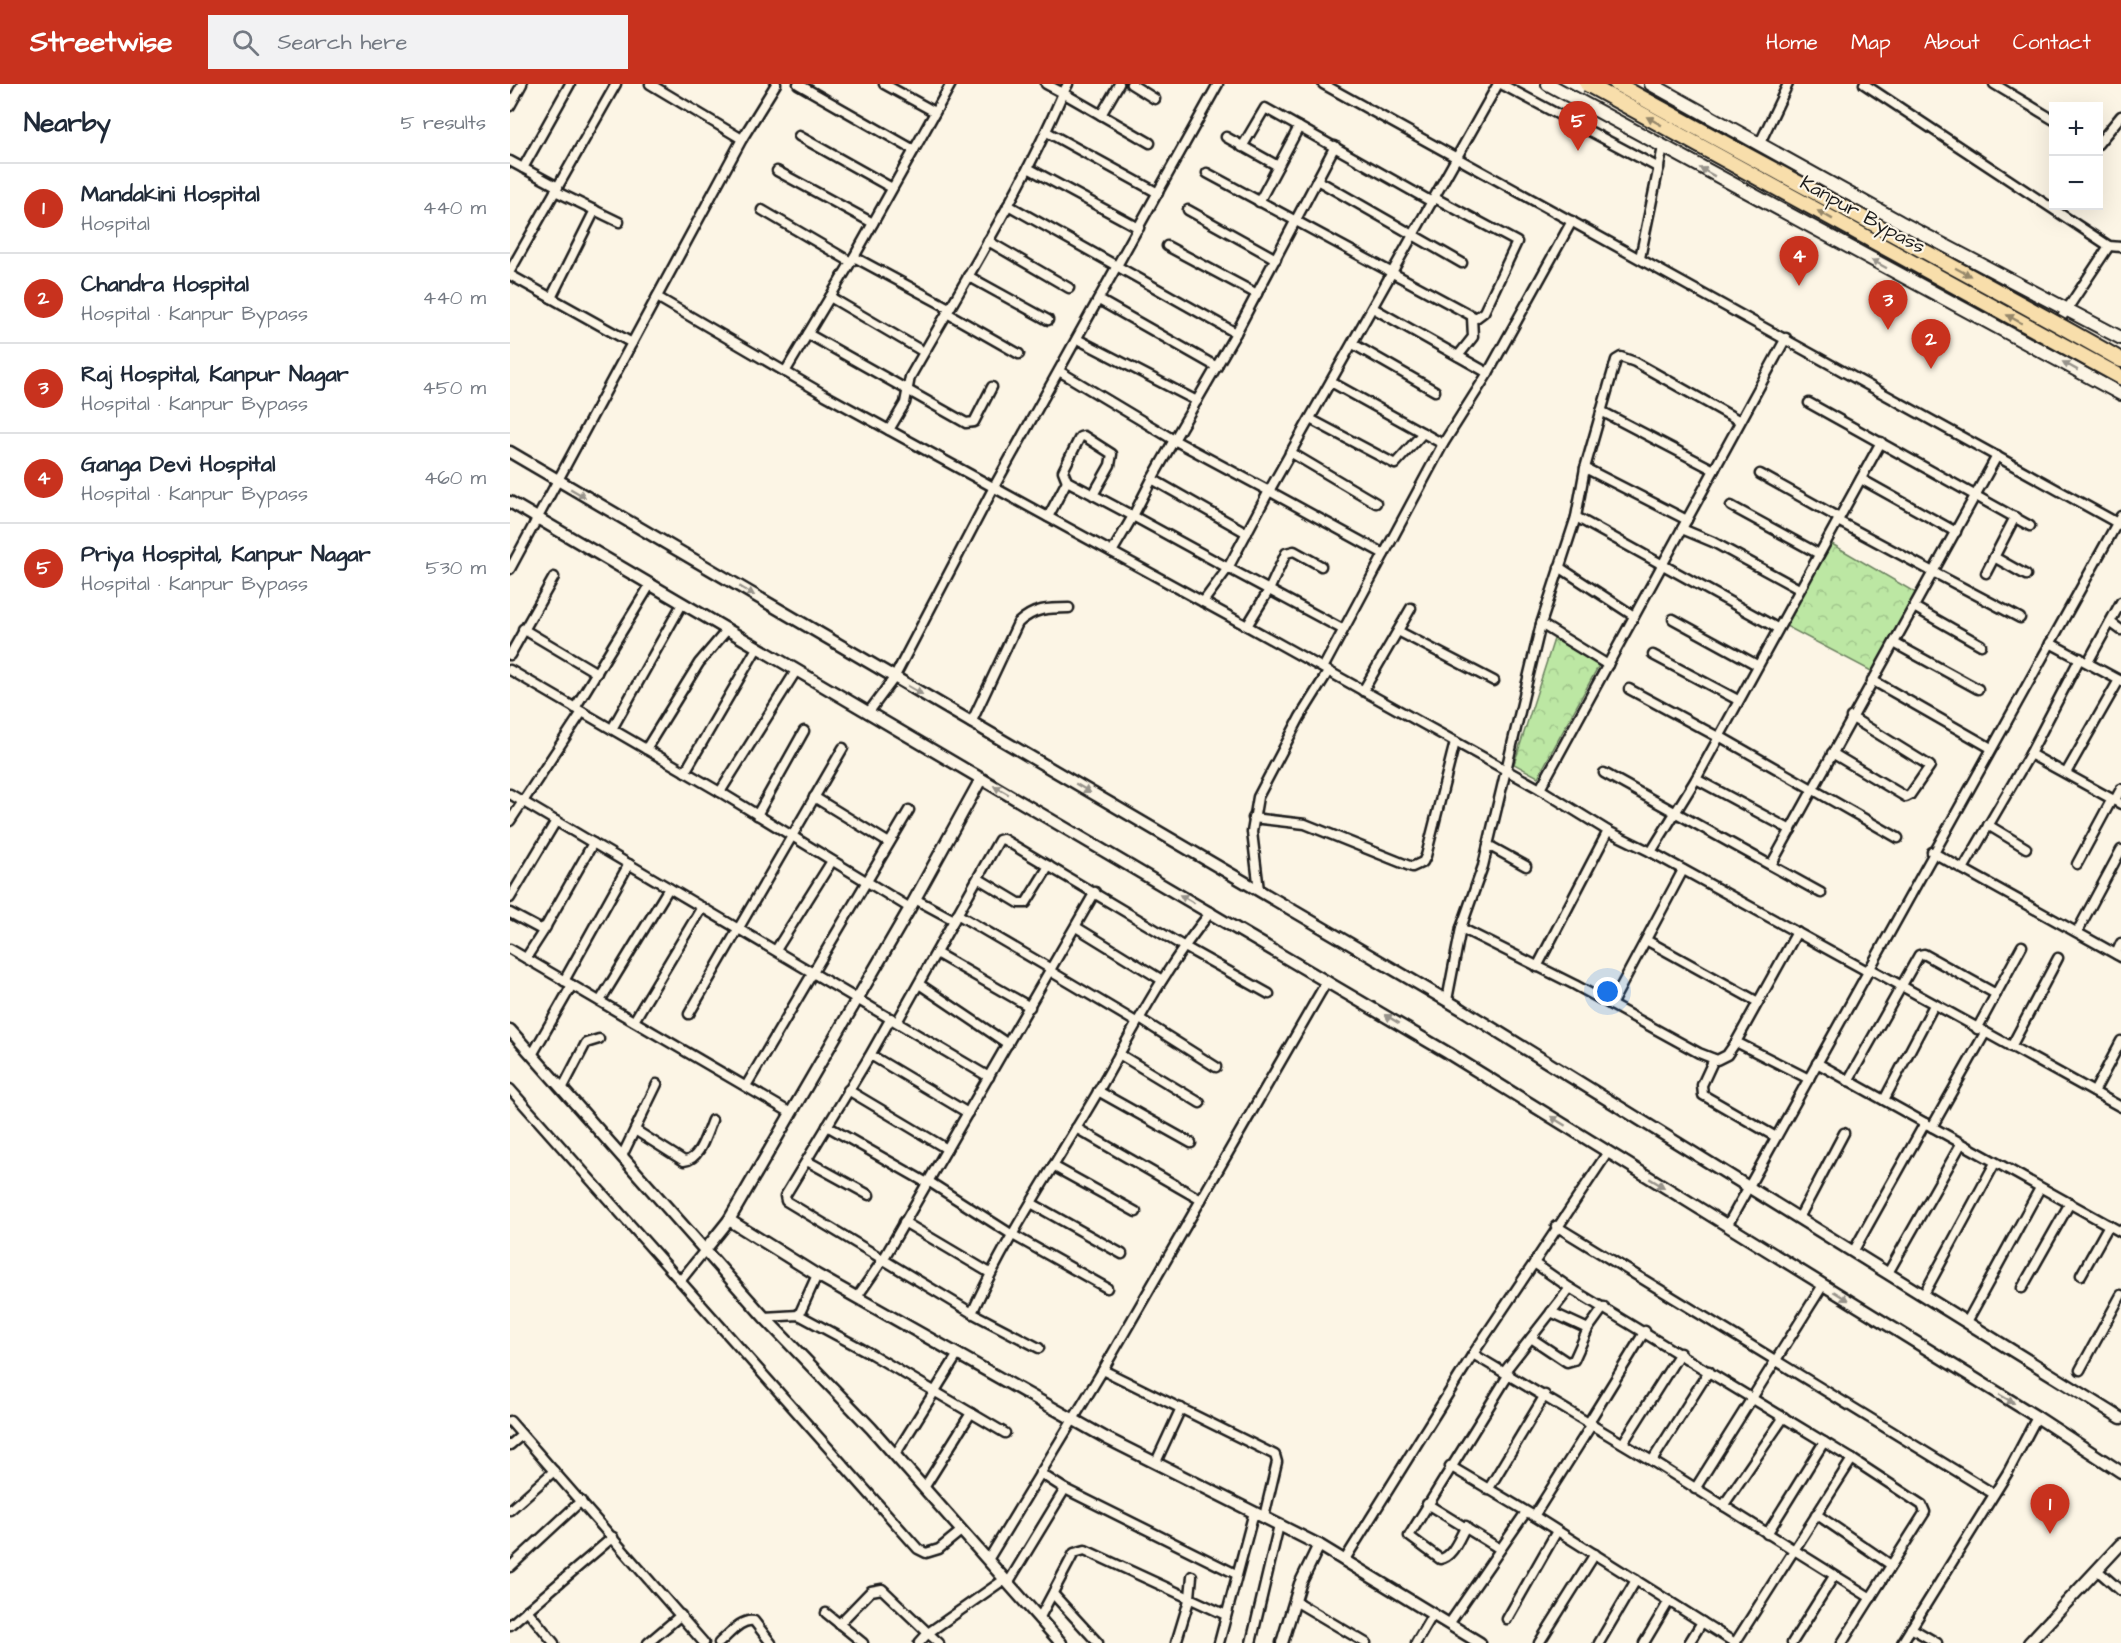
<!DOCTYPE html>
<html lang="en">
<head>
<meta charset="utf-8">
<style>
  body { margin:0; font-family:"Architects Daughter",sans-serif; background:#f2f2f3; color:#1f2937 }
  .controls { position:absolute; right:18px; top:18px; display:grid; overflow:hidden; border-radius:0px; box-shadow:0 6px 24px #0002 }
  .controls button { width:54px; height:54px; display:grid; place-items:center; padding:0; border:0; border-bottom:2px solid #e0e1e3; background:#fff; color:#1f2937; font:30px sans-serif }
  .you { position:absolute; left:1098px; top:908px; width:21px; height:21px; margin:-15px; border:4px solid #fff; border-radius:50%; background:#1a73e8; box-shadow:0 0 0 9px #1a73e833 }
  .badge { display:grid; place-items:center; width:39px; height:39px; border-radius:50%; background:#c8321e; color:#fff; font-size:20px; font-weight:700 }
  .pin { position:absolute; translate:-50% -50px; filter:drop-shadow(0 2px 3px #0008) }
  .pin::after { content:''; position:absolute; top:32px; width:21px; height:18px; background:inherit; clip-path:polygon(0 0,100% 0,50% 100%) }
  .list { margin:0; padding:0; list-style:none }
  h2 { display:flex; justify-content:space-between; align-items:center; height:78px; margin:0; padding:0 24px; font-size:26px }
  h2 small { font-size:20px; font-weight:400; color:#747a83 }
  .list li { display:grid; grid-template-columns:39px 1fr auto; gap:18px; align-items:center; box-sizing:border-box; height:90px; padding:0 24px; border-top:2px solid #e0e1e3 }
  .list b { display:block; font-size:22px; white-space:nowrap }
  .list p { margin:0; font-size:20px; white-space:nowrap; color:#747a83 }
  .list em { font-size:20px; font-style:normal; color:#747a83 }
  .icon { flex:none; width:33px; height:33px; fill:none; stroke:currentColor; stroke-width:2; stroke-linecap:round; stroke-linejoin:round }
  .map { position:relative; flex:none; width:1611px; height:1559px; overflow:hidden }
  header { display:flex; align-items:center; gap:36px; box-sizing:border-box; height:84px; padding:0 30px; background:#c8321e; color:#fff }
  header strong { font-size:28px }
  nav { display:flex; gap:33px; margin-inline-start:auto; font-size:21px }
  .search { width:420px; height:54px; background:#f2f2f3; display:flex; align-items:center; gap:15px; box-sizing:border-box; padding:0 21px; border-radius:0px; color:#747a83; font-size:22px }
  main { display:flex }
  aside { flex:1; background:#fff }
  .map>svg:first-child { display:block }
  .park { fill:url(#park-crowns); stroke:#6c8260; stroke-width:1.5 }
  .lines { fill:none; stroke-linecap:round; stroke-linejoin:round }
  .minor-casing { stroke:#1c1c1c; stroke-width:13 }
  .tertiary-casing { stroke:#1c1c1c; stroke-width:15 }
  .secondary-casing { stroke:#1c1c1c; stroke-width:16 }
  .minor { stroke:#fcf5e5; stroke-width:8 }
  .tertiary { stroke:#fcf5e5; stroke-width:10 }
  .secondary { stroke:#fcf5e5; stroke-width:12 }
  .trunk-bridge-casing { stroke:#1c1c1c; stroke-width:18; stroke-linecap:butt }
  .trunk-bridge { stroke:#f8deab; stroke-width:14 }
  .oneway { fill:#95876b }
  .oneway2 { fill:#97938b }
  .labels { text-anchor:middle; stroke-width:4.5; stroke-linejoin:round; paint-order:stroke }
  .street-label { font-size:20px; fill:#1c1c1c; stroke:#fcf5e5 }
</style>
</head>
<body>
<header>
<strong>Streetwise</strong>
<div class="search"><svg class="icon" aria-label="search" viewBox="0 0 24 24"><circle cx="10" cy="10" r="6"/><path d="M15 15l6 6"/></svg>Search here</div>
<nav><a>Home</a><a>Map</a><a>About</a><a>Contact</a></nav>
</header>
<main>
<aside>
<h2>Nearby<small>5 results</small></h2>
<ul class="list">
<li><span class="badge">1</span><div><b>Mandakini Hospital</b><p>Hospital</p></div><em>440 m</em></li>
<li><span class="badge">2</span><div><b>Chandra Hospital</b><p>Hospital · Kanpur Bypass</p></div><em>440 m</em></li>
<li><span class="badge">3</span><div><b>Raj Hospital, Kanpur Nagar</b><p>Hospital · Kanpur Bypass</p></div><em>450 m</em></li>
<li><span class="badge">4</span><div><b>Ganga Devi Hospital</b><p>Hospital · Kanpur Bypass</p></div><em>460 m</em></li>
<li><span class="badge">5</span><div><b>Priya Hospital, Kanpur Nagar</b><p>Hospital · Kanpur Bypass</p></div><em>530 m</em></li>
</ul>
</aside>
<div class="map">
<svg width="1611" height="1559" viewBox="0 0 1611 1559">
  <defs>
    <pattern id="park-crowns" width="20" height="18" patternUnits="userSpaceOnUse" patternTransform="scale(1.5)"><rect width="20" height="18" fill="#bce7a3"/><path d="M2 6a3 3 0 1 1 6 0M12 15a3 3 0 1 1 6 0" fill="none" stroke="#a1c68c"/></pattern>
  </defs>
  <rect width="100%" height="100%" fill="#fcf5e5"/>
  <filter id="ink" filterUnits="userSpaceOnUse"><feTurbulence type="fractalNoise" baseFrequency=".0167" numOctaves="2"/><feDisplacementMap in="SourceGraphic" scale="12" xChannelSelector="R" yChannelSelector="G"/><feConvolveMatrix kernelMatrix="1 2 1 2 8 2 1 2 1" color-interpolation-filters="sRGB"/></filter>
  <g filter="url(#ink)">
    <g class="park">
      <path d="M 1322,460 L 1406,509 L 1363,588 L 1274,541 Z"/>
      <path d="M 1045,552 L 1089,581 L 1028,693 L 1004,680 Z"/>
    </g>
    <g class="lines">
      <g class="minor-casing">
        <g id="minor">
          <path d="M 140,0 L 232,55"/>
          <path d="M 288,0 L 404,66 L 441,0"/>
          <path d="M 374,0 L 425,28"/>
          <path d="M 536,0 L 553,9 L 558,0"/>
          <path d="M 621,0 L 645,15"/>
          <path d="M 813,0 L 1611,441"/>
          <path d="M 991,0 L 1149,84"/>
          <path d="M 1354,0 L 1599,162 L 1611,163"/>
          <path d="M 1484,0 L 1544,36"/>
          <path d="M 0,22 L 12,0"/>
          <path d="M 591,31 L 609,0"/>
          <path d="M 537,48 L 648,109"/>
          <path d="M 289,52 L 382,104"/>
          <path d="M 716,53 L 768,82"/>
          <path d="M 1588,60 L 1611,32"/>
          <path d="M 1249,61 L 1278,0"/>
          <path d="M 825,62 L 726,249 L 664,356 L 759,407 L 988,0"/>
          <path d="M 732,63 L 755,24 L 922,118"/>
          <path d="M 404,66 L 344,173 L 439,224"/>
          <path d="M 0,77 L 48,103"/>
          <path d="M 13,84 L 60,0"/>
          <path d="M 518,84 L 629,144"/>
          <path d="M 267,87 L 363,139"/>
          <path d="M 697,89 L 966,234 L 974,228 L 1007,158 L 925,114"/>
          <path d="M 807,96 L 952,179"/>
          <path d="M 45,107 L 109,138"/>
          <path d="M 749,118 L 789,43"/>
          <path d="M 498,121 L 726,249"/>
          <path d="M 252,126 L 341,178"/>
          <path d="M 678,126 L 766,175"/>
          <path d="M 478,157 L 559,204"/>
          <path d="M 657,162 L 747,210"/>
          <path d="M 1130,174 L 1153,63"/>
          <path d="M 0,187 L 106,0"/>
          <path d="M 0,191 L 122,259"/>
          <path d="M 458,192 L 538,236"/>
          <path d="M 147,213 L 315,311 L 737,542 L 1030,705 L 1098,747 L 1141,768 L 1357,887"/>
          <path d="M 320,213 L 414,268"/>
          <path d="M 41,214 L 85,126"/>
          <path d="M 589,216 L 707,283"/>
          <path d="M 863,224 L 978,289"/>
          <path d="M 437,229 L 509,270"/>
          <path d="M 298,250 L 456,339 L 464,338 L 482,303"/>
          <path d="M 567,255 L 687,317"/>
          <path d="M 843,260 L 925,307"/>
          <path d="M 1530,266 L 1599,162"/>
          <path d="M 948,272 L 963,253 L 962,233"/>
          <path d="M 549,287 L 664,356 L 642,395"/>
          <path d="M 275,288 L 344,173"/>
          <path d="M 821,298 L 933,360"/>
          <path d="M 1299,319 L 1520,442"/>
          <path d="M 1091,327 L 1204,386"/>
          <path d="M 800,335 L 885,380 L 913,349"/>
          <path d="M 379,346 L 395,319 L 400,293 C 453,200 511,108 553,9 L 640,59"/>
          <path d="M 780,368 L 866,419"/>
          <path d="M 1075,384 L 1177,436"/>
          <path d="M 1250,390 L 1329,434"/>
          <path d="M 1351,395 L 1446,448"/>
          <path d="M 583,411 L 600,381 L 602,370 L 574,352 L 570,353 L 553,387 L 557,397 L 623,432 L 642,395 L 737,449"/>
          <path d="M 1221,422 L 1309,470"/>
          <path d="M 538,433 L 557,397"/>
          <path d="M 1066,433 L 1267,544"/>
          <path d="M 1328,437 L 1423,488 L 1487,372"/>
          <path d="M 1172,445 L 1203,458 L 1289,505"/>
          <path d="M 602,468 L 623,432 L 718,484 L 759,407 L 874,470"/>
          <path d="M 1484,473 L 1516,491"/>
          <path d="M 1049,483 L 1124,532"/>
          <path d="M 0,485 L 232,55 L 266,0"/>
          <path d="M 1476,489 L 1505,433"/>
          <path d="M 693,518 L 718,484 L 832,545"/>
          <path d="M 1404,523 L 1471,561"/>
          <path d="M 1163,535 L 1247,581"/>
          <path d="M 1600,538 L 1611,546"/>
          <path d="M 737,542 L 759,506 L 776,469 L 784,467 L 811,482"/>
          <path d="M 13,545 L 87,589"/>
          <path d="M 888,547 L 984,597"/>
          <path d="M 1384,559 L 1468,605"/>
          <path d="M 1540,559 L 1611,597"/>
          <path d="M 0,571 L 44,493"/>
          <path d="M 1143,571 L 1228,616"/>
          <path d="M 1578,578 L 1611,518"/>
          <path d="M 1098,581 L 1031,540 L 1066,433 L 1075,384 L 1106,276 L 1111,273 L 1125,278 L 1230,337"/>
          <path d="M 813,584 L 933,360 L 978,289 L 1062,137"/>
          <path d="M 0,586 L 210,708 L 400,824"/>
          <path d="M 1362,596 L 1481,664"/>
          <path d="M 1119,605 L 1208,653"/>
          <path d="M 853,607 L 901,524"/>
          <path d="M 65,624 L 140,501"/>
          <path d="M 358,629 L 384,594 L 484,403 L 708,0"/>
          <path d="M 461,639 L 508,539 C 524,524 538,524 559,524"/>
          <path d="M 102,645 L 172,520"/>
          <path d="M 1209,652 L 1388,754"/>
          <path d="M 136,665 L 189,579 L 217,546"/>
          <path d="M 1322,669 L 1396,713 L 1400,711 L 1420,682 L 1341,633"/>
          <path d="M 1520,670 L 1611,720"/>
          <path d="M 175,688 L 247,564"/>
          <path d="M 1094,689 L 1311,809"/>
          <path d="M 1556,689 L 1609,596"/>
          <path d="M 1186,695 L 1281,746"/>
          <path d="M 1030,705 L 1276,254"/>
          <path d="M 210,708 L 286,587"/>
          <path d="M 0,710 L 479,993"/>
          <path d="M 304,713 L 379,759"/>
          <path d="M 1605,716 L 1611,705"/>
          <path d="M 247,731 L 294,647"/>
          <path d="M 743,734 L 795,740 L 902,783 L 913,778 L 916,772 L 945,658"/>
          <path d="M 0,737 L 72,628"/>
          <path d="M 1478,741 L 1516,764"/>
          <path d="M 978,761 L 1016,782"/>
          <path d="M 1141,768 L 1186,695 L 1371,358"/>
          <path d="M 1422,768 L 1611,873"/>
          <path d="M 1567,780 L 1602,715"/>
          <path d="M 1261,781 L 1423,488 L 1510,534"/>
          <path d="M 1453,785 L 1520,670 L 1570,574"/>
          <path d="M 469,795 L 509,819 L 516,819 L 539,782"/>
          <path d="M 749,806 L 742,748 L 748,713 L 790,633 L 818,588"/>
          <path d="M 0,814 L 46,737"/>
          <path d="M 405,815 L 444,836"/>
          <path d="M 0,829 L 30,845 L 36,842 L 83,759"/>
          <path d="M 447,830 L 541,885"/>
          <path d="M 566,843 L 652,896"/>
          <path d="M 951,844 L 1065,901 L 1189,969 L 1207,976 L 1217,971 L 1226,958 L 1287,848"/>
          <path d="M 1567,848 L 1611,766"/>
          <path d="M 1136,856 L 1248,918"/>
          <path d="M 0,865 L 281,1029"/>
          <path d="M 266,866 L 322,777"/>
          <path d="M 426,869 L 520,923"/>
          <path d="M 1606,870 L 1611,859"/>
          <path d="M 16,874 L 36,843"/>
          <path d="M 1027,883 L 1098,747"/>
          <path d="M 1359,884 L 1611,1023"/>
          <path d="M 540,887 L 626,938"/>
          <path d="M 54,897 L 119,780"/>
          <path d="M 409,900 L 498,960"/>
          <path d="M 937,916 L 951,844 L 973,782 L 1031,540"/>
          <path d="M 90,917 L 159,804"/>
          <path d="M 1101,921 L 1173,786"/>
          <path d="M 179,930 L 333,664"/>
          <path d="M 630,935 L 706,983"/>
          <path d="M 124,937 L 192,823"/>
          <path d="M 387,938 L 489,756 L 493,755 L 673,862 L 759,910"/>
          <path d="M 1467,945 L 1512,862"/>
          <path d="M 1226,958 L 1299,995"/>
          <path d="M 1501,963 L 1548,874"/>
          <path d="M 609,970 L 690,1019"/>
          <path d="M 22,971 L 62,901"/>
          <path d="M 359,973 L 381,934"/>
          <path d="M 1204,975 L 1192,1001 L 1193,1011 L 1266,1053"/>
          <path d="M 1307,979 L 1611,1148"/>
          <path d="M 1338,997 L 1409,871 L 1414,870 L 1486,910"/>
          <path d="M 236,1002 L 399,726"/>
          <path d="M 0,1005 L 408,1465 L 416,1469 L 429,1465 L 451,1447"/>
          <path d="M 52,1005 L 76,959 L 89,955"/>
          <path d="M 338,1006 L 437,1065"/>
          <path d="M 588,1007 L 681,1059"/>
          <path d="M 1584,1008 L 1611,957"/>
          <path d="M 1374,1016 L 1424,921"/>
          <path d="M 458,1029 L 364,973 L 359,973 L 275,1112 L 276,1117 L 462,1229 L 529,1264"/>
          <path d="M 317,1042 L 417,1099"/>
          <path d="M 1422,1043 L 1475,949"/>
          <path d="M 566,1044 L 691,1116"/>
          <path d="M 125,1046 L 174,1077 C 190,1076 196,1050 202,1036"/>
          <path d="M 1098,1068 L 1024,1179 L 1060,1204 L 1342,1375 L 1412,1421 L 1415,1428 L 1332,1559"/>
          <path d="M 113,1070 L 147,1000"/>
          <path d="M 297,1077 L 359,1111"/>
          <path d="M 543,1082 L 626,1128"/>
          <path d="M 418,1097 L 501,1150 L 597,1204"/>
          <path d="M 521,1119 L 612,1170"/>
          <path d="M 1289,1134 L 1334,1049"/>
          <path d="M 394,1138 L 480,1189"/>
          <path d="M 1046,1142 L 1484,1410"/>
          <path d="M 1217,1142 L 1611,432"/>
          <path d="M 1343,1168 L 1415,1039"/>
          <path d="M 1378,1189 L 1451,1060"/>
          <path d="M 1571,1191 L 1599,1141"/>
          <path d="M 171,1196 L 195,1166"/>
          <path d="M 1512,1204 L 1560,1119"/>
          <path d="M 1414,1210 L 1485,1079"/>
          <path d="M 347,1213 L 374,1174 L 585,808"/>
          <path d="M 462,1229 C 497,1151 546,1080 589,1006 C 624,945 655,883 701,828"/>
          <path d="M 289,1231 L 307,1191"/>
          <path d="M 254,1233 L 289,1231 L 356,1267 L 495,1349"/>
          <path d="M 1458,1236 L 1530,1104"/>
          <path d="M 1078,1245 L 1094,1223"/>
          <path d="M 1021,1254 L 1057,1278 L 1064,1276 L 1078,1245 L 1041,1228"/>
          <path d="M 963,1270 L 1142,1377 L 1361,1514"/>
          <path d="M 593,1286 L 765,1371 L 767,1378 L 754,1433"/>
          <path d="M 1570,1286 L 1611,1211"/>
          <path d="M 995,1287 L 1060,1204"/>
          <path d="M 0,1337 L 194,1559"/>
          <path d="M 1079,1338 L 1135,1247"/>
          <path d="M 1113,1359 L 1170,1269"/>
          <path d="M 0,1361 L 12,1351"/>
          <path d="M 385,1371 L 448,1270"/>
          <path d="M 1142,1377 L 1199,1287"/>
          <path d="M 646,1378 L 671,1324"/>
          <path d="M 940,1382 L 1024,1432 L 1211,1550 L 1225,1559 L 1342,1375"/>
          <path d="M 530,1389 L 555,1405 L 726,1490"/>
          <path d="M 414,1404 L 461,1329"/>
          <path d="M 1185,1405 L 1313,1201"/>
          <path d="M 978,1406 L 1035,1311"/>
          <path d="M 917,1420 L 990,1465"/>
          <path d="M 1213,1422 L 1274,1333"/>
          <path d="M 0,1426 L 44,1387"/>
          <path d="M 1306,1430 L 1381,1481"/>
          <path d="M 1024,1432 L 1082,1340"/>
          <path d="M 956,1442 C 949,1454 943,1473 930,1475 L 899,1452 L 999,1290"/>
          <path d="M 1257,1450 L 1314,1358"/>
          <path d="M 478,1476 L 593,1286 L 817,897"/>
          <path d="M 834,1477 L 963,1270 L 1024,1179"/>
          <path d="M 0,1483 L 71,1417"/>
          <path d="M 1587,1486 L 1611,1507"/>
          <path d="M 498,1499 L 555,1405"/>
          <path d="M 544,1511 L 588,1559"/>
          <path d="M 785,1517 L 856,1559"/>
          <path d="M 17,1526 L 44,1559"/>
          <path d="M 316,1529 L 353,1559"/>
          <path d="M 529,1535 L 564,1469 L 575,1466 L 716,1531"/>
          <path d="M 997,1535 L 1047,1447"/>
          <path d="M 329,1540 L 361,1507 L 372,1505 L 418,1549 L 409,1559"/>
          <path d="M 939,1540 L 1016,1428"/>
          <path d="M 0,1541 L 103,1453"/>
          <path d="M 1401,1544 L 1427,1559"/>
          <path d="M 138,1559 L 171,1531"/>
          <path d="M 209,1559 C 219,1551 231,1534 244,1537 L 261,1559"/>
          <path d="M 429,1559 L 418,1549 L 495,1495"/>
          <path d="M 666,1559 L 680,1513 L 682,1492"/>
          <path d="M 709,1559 L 744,1428"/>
          <path d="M 741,1559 L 769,1441"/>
          <path d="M 906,1559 L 923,1530"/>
          <path d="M 1029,1559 L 1085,1470"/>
          <path d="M 1089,1559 L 1126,1496"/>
          <path d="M 1134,1559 L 1159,1517"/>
          <path d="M 1179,1559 L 1192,1538"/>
          <path d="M 1282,1559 L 1324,1492"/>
          <path d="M 1392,1559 L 1498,1388 L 1527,1333"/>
        </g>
      </g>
      <g class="tertiary-casing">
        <g id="tertiary">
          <path d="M 0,368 L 953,926 L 1611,1334"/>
          <path d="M 0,418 L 938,969 L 1527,1333 L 1611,1388"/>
          <path d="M 0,946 L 254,1233 L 361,1344 L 551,1559"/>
          <path d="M 219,1136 L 307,1191 L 596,1354 L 809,1461 L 970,1559"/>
          <path d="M 195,1166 L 219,1136 L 400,824 L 471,695"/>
          <path d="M 772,1559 L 790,1500 L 809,1461"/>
          <path d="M 1519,1559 L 1611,1460"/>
        </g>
      </g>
      <g class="secondary-casing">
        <g id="secondary">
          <path d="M 1038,0 L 1611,310"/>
          <path d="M 1141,0 L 1390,138 L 1611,254"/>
        </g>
      </g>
      <use href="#minor" class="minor"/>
      <use href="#tertiary" class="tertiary"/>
      <use href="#secondary" class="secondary"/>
      <g class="trunk-bridge-casing">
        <g id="trunk-bridge">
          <path d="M 1077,0 L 1611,293"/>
          <path d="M 1107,0 C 1274,93 1444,181 1611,276"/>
        </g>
      </g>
      <use href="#trunk-bridge" class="trunk-bridge"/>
    </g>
    <defs><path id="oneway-solid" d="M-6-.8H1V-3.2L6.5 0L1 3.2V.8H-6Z" transform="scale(1.5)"/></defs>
    <g class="oneway">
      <use href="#oneway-solid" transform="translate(1144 37) rotate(-151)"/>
      <use href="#oneway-solid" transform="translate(1315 131) rotate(-151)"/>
      <use href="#oneway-solid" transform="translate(1453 188) rotate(28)"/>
      <use href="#oneway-solid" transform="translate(1504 235) rotate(-151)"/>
    </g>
    <g class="oneway2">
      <use href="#oneway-solid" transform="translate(1197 88) rotate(-151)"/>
      <use href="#oneway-solid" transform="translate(1369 180) rotate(-152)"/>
      <use href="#oneway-solid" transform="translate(1560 282) rotate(-151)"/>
      <use href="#oneway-solid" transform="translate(68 409) rotate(30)"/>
      <use href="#oneway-solid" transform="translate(237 507) rotate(31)"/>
      <use href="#oneway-solid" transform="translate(405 606) rotate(30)"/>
      <use href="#oneway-solid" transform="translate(573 704) rotate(30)"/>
      <use href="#oneway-solid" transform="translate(491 706) rotate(-150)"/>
      <use href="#oneway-solid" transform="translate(677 815) rotate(-150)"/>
      <use href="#oneway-solid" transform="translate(882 935) rotate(-149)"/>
      <use href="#oneway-solid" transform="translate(1048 1037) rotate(-148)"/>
      <use href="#oneway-solid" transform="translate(1147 1099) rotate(31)"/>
      <use href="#oneway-solid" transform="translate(1331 1212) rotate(32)"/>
      <use href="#oneway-solid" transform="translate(1497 1315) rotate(30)"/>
    </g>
  </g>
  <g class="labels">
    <g class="street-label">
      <text transform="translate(1353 130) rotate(29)" y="7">Kanpur Bypass</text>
    </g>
  </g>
</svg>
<div class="controls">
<button>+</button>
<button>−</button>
</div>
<div class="you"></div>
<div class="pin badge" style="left:1540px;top:1450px">1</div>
<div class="pin badge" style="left:1421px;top:285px">2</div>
<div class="pin badge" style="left:1378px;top:246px">3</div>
<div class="pin badge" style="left:1289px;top:202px">4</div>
<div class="pin badge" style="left:1068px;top:67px">5</div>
</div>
</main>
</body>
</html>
